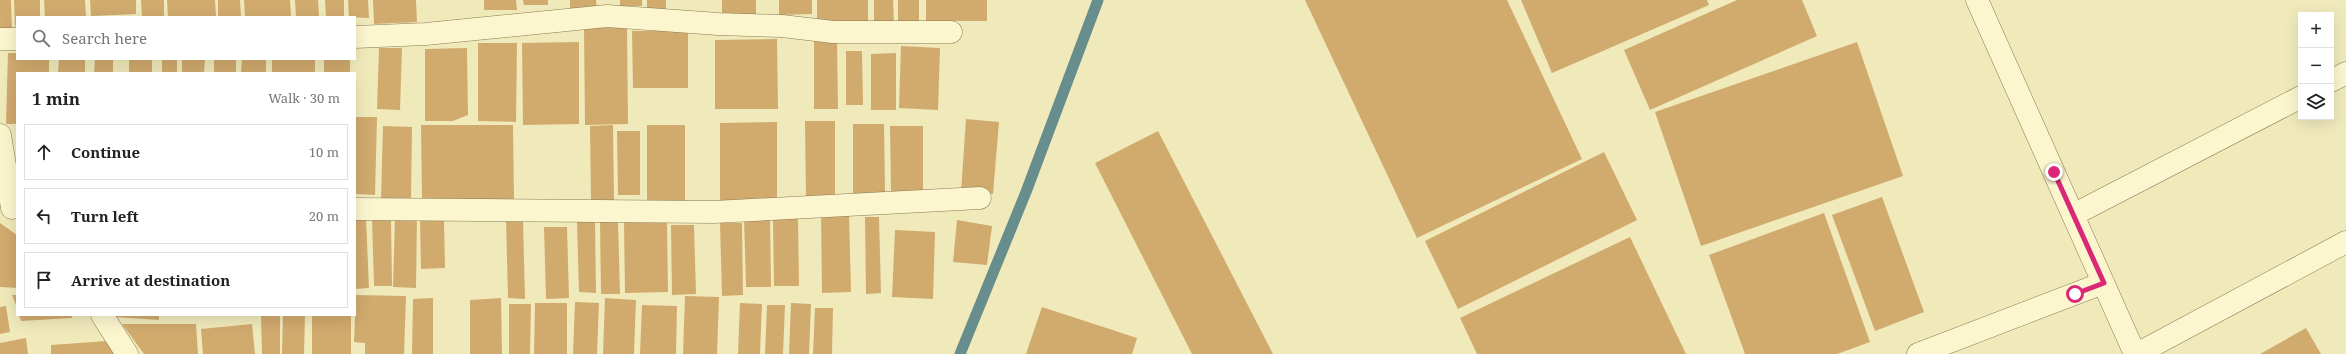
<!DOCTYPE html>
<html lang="en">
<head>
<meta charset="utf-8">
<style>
  body { margin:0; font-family:"Noto Serif",serif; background:#f6f6f6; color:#222 }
  .controls { position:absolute; right:12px; top:12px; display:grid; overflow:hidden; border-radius:0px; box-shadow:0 4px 16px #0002 }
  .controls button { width:36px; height:36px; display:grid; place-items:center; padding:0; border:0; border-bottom:1px solid #e0e0e0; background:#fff; color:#222; font:20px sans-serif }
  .stop { position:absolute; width:12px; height:12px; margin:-9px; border:3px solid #db2777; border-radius:50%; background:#fff }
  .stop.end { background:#db2777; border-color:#fff; box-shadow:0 1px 4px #0008 }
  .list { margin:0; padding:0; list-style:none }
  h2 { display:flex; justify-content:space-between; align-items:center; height:52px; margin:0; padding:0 16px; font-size:17px }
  h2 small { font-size:13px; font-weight:400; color:#767676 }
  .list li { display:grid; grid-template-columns:26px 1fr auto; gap:12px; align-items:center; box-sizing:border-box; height:56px; margin:0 8px 8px; padding:0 8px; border:1px solid #e0e0e0; border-radius:0px }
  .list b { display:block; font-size:15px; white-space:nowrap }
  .list em { font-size:13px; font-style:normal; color:#767676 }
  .icon { flex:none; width:22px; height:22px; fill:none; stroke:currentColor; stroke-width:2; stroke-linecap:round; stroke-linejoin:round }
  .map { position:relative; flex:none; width:2346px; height:354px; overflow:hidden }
  .search { position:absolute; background:#fff; box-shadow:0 4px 16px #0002; left:16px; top:16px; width:340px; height:44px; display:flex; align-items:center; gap:10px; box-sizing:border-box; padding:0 14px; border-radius:0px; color:#767676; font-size:15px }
  .panel { position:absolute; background:#fff; box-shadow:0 4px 16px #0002; left:16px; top:72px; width:340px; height:244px; border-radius:0px }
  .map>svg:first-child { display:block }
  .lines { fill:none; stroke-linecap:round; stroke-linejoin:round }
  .stream { stroke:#678e8c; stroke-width:11 }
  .building { fill:#d1aa6e }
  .minor-casing { stroke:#887a54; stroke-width:23 }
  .minor { stroke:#fbf6ce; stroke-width:22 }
  .route { stroke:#db2777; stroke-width:5 }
</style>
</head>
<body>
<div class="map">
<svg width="2346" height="354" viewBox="0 0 2346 354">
  <rect width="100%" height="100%" fill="#f0eabb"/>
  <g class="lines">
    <path class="stream" d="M 960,354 L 1026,192 L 1098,0"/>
  </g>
  <g class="building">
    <path d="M 0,0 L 11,0 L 12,31 L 0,31 Z"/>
    <path d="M 14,0 L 40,0 L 40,17 L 17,17 L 15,30 Z"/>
    <path d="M 44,0 L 85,0 L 86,17 L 45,17 Z"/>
    <path d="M 90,0 L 136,0 L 136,14 L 91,16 Z"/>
    <path d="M 141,0 L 164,0 L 164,17 L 142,17 Z"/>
    <path d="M 167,0 L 215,0 L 216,17 L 168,17 Z"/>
    <path d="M 218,0 L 240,0 L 241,17 L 218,17 Z"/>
    <path d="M 244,0 L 290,0 L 291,17 L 245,17 Z"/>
    <path d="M 295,0 L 318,0 L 319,17 L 296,17 Z"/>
    <path d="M 325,0 L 344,0 L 344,17 L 326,17 Z"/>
    <path d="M 348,0 L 368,0 L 369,18 L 349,17 Z"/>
    <path d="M 373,0 L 416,0 L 417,22 L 374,24 Z"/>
    <path d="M 484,0 L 516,0 L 517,10 L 484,10 Z"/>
    <path d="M 523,0 L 548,0 L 548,5 L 524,5 Z"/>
    <path d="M 570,0 L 596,0 L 597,10 L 570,10 Z"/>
    <rect x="620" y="0" width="22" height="6"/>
    <rect x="647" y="0" width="19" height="9"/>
    <rect x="722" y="0" width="34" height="16"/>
    <path d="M 779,0 L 812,0 L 812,14 L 779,15 Z"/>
    <rect x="817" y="0" width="51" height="21"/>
    <path d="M 874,0 L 893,0 L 894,25 L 874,25 Z"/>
    <rect x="898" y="0" width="21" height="22"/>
    <rect x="926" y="0" width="61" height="21"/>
    <path d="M 1305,0 L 1507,0 L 1582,159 L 1417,238 Z"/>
    <path d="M 1521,0 L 1707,0 L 1709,5 L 1552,73 Z"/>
    <path d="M 1737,0 L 1802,0 L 1817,36 L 1650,110 L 1624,50 Z"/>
    <path d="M 627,27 L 628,124 L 585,125 L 584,28 Z"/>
    <path d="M 632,31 L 688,31 L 688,88 L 633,88 Z"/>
    <path d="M 777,39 L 778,109 L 715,109 L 715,40 Z"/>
    <path d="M 814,41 L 837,41 L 838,109 L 814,109 Z"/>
    <path d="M 579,42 L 579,124 L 523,125 L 522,43 Z"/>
    <path d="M 1857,42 L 1903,176 L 1701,246 L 1655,112 Z"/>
    <path d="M 478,43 L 517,43 L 516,122 L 478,121 Z"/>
    <path d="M 901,46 L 940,48 L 938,110 L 899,108 Z"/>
    <path d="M 379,48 L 402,48 L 400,110 L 377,109 Z"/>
    <path d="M 467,48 L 468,115 L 453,121 L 425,121 L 425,49 Z"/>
    <path d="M 846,51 L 862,51 L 863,105 L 846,105 Z"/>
    <path d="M 8,53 L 17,53 L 17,59 L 49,59 L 49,73 L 17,73 L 17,124 L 6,124 Z"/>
    <path d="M 896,53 L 896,110 L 871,110 L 871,54 Z"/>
    <path d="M 59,59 L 85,59 L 85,73 L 58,73 Z"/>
    <path d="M 95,59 L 113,59 L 113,73 L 94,73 Z"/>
    <rect x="129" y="59" width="23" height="14"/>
    <rect x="162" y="59" width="15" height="14"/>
    <path d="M 182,59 L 205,59 L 204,73 L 182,73 Z"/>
    <rect x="214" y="59" width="22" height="14"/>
    <path d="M 242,59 L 266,59 L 266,73 L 241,73 Z"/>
    <rect x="272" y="59" width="43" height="14"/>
    <rect x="324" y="59" width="26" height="14"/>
    <path d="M 355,117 L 377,117 L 375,195 L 355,194 Z"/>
    <path d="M 966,119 L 999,122 L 993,194 L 961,192 Z"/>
    <path d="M 805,121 L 835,121 L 835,200 L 806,200 Z"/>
    <path d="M 777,122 L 777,201 L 720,201 L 720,123 Z"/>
    <path d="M 853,124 L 884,124 L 885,193 L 853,194 Z"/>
    <path d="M 421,125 L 513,125 L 514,199 L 422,200 Z"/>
    <path d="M 613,125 L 614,200 L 591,200 L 590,126 Z"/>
    <rect x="647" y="125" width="38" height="77"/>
    <path d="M 383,126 L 412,127 L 411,199 L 381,198 Z"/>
    <path d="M 890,126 L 923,126 L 923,192 L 891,192 Z"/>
    <path d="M 617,131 L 640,131 L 640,195 L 618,195 Z"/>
    <path d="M 1158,131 L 1273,354 L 1192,354 L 1095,163 Z"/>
    <path d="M 1604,152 L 1637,220 L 1458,309 L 1425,241 Z"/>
    <path d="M 1882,197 L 1924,312 L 1875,331 L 1832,215 Z"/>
    <path d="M 821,213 L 849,213 L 851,292 L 822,293 Z"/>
    <path d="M 1824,213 L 1870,342 L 1837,354 L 1745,354 L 1709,255 Z"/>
    <path d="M 770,216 L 771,287 L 746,287 L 744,217 Z"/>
    <path d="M 798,216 L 799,286 L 774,286 L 773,217 Z"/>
    <path d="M 395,217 L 417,217 L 416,288 L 393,287 Z"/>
    <path d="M 865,217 L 879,217 L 881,293 L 866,294 Z"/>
    <path d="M 366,218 L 369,288 L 355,289 L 355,219 Z"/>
    <path d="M 372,218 L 391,218 L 392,286 L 374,286 Z"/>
    <path d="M 420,220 L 444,220 L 445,268 L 421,269 Z"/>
    <path d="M 506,220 L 523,220 L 525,299 L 508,298 Z"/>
    <path d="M 957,220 L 992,226 L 987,265 L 953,262 Z"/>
    <path d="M 600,221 L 618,221 L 620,294 L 601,294 Z"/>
    <path d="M 577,222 L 595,222 L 596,293 L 579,292 Z"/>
    <path d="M 624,222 L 667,222 L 668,292 L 625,293 Z"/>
    <path d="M 0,223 L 17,235 L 17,288 L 0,287 Z"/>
    <path d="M 720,223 L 742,223 L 743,295 L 722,296 Z"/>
    <path d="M 671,225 L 694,225 L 696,294 L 672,295 Z"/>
    <path d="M 544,227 L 567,227 L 569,298 L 546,299 Z"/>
    <path d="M 895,230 L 935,232 L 933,299 L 892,297 Z"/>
    <path d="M 1630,237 L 1686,354 L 1477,354 L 1460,318 Z"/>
    <path d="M 12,295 L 17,295 L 17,308 Z"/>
    <path d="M 356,295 L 406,296 L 404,354 L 365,354 L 365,343 L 354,342 Z"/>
    <path d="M 685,296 L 719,297 L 717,354 L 683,354 Z"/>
    <path d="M 433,298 L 433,354 L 412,354 L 413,299 Z"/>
    <path d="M 501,298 L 502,354 L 470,354 L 470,300 Z"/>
    <path d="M 605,298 L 636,300 L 634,354 L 603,354 Z"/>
    <path d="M 575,302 L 599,303 L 597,354 L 573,354 Z"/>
    <path d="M 535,303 L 567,303 L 567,354 L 534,354 Z"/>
    <path d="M 740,303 L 762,304 L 760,354 L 738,354 Z"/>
    <path d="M 791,303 L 811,304 L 809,354 L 789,354 Z"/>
    <path d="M 509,304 L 531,304 L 530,354 L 509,354 Z"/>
    <path d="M 642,305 L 677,306 L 676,354 L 640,354 Z"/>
    <path d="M 767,305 L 785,305 L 783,354 L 765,354 Z"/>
    <path d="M 6,306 L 10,332 L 0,334 L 0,307 Z"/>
    <path d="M 1042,307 L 1137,338 L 1132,354 L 1026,354 Z"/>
    <path d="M 815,308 L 833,308 L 832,354 L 813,354 Z"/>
    <path d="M 19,315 L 72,315 L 72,318 L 21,321 Z"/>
    <path d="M 114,315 L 159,315 L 159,320 L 115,317 Z"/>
    <path d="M 261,315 L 280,315 L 280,354 L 262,354 Z"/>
    <path d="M 283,315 L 305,315 L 304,354 L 282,354 Z"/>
    <rect x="312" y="315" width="39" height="39"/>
    <path d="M 122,324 L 196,324 L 198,354 L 144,354 Z"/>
    <path d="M 252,324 L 255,354 L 203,354 L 201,329 Z"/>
    <path d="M 2306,328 L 2321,354 L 2260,354 Z"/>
    <path d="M 26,338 L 28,354 L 0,354 L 0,343 Z"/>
    <path d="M 107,341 L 115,354 L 51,354 L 51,345 Z"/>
  </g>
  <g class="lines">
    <g class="minor-casing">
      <g id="minor">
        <path d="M 1977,0 L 2135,354"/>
        <path d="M 355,37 L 426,34 L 607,16 L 718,24 L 782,26 L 833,32 L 951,32"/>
        <path d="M 0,39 L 17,39"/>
        <path d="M 2331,81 L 2346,73"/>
        <path d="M 0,135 L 12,208 L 17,207"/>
        <path d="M 355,209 L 714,212 L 980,198"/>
        <path d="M 2073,215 L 2301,97"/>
        <path d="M 102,315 L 127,354"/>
        <path d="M 1918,354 L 2103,283"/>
        <path d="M 2137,354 L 2346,242"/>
      </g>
    </g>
    <use href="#minor" class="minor"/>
  </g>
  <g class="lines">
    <path class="route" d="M 2054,172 L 2104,283 L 2075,294"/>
  </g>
</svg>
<div class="controls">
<button>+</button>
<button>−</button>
<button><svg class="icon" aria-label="layers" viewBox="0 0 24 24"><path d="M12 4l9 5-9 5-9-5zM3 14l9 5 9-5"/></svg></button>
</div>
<div class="stop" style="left:2075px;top:294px"></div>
<div class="stop end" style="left:2054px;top:172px"></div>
<div class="search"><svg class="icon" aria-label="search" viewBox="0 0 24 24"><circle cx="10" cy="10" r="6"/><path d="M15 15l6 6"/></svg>Search here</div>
<section class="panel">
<h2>1 min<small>Walk · 30 m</small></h2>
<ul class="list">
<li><svg class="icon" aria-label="ahead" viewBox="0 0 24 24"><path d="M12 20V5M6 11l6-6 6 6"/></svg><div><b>Continue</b></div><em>10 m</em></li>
<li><svg class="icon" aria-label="left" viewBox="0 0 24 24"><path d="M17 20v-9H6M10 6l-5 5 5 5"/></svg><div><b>Turn left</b></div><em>20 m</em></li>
<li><svg class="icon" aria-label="arrive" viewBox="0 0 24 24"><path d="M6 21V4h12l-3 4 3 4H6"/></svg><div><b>Arrive at destination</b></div></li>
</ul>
</section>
</div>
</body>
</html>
